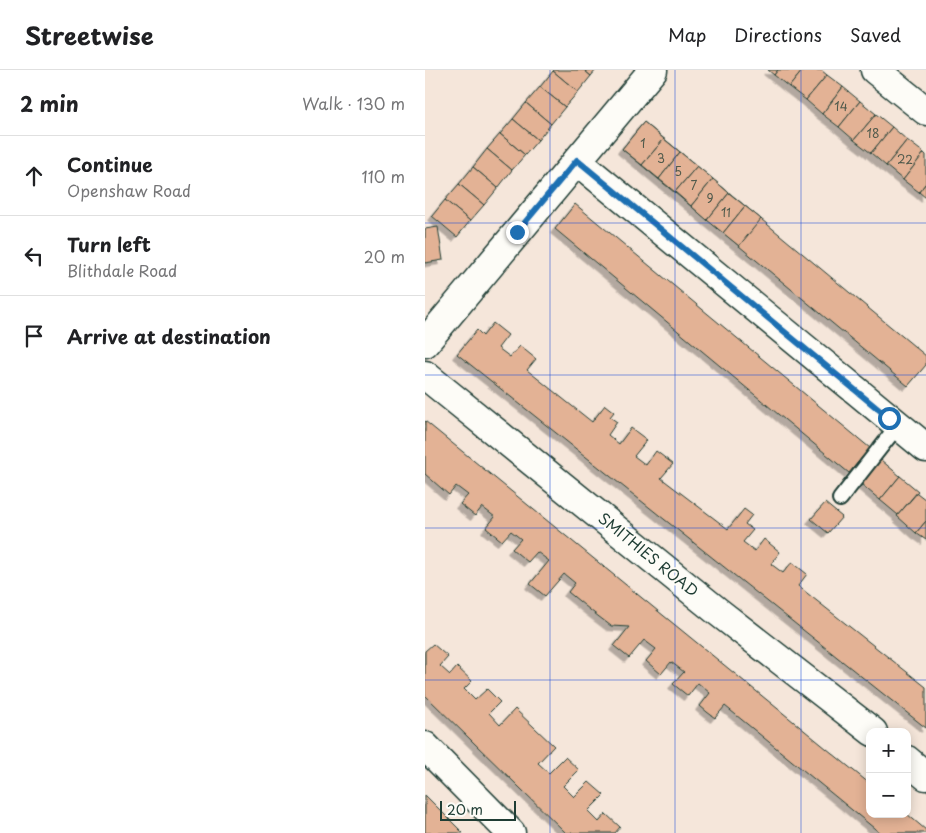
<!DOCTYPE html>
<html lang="en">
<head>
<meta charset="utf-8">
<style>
  body { margin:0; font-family:"Playpen Sans",sans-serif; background:#f2f2f2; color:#202124 }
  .controls { position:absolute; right:15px; bottom:15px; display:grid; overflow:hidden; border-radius:10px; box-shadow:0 2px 12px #0003 }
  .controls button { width:45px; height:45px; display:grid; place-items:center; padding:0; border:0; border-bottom:1px solid #e0e0e0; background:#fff; color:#202124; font:25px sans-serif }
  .scale { position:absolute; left:15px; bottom:12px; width:76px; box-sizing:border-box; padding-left:5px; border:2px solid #1f3d34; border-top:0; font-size:14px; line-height:18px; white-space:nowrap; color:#1f3d34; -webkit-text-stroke:4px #fdfcf7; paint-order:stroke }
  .stop { position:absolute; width:15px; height:15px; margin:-11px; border:4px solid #1f6fb2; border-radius:50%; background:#fff }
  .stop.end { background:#1f6fb2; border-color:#fff; box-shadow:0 1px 5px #0008 }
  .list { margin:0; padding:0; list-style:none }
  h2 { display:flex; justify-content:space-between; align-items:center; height:65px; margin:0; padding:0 20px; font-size:21px }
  h2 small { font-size:16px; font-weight:400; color:#757577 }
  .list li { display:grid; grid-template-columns:32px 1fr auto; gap:15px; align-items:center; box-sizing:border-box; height:80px; padding:0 20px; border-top:1px solid #e0e0e0 }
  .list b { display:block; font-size:19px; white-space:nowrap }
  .list p { margin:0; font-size:16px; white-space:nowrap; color:#757577 }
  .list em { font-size:16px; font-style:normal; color:#757577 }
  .icon { flex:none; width:28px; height:28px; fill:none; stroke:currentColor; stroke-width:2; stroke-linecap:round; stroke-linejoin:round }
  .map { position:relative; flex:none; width:501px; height:763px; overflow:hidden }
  header { display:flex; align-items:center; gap:30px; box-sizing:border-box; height:70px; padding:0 25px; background:#fff; border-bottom:1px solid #e0e0e0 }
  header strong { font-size:24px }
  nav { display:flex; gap:28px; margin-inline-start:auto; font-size:18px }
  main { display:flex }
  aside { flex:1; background:#fff }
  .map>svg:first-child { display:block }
  .building { fill:#e3b295; stroke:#1f3d34; filter:url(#shadow) }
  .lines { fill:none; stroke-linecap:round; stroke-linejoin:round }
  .lane-casing { stroke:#1f3d34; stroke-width:18 }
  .street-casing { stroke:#1f3d34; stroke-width:31 }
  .lane { stroke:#fdfcf7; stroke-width:14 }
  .street { stroke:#fdfcf7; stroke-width:28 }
  .route { stroke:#1f6fb2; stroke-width:6 }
  .grid { fill:none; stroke:#1d4ed8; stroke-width:1; stroke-opacity:0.55 }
  .labels { text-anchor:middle; stroke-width:4; stroke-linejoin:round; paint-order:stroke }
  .number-label { font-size:12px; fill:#505a4c }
  .street-label { font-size:15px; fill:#1f3d34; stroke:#fdfcf7 }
</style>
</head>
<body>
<header>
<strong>Streetwise</strong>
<nav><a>Map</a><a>Directions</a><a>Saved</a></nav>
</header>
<main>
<aside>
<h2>2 min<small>Walk · 130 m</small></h2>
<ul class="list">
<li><svg class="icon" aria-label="ahead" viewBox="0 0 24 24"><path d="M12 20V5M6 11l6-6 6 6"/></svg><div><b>Continue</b><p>Openshaw Road</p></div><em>110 m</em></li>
<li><svg class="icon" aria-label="left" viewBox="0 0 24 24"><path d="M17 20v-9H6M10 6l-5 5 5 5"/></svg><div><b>Turn left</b><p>Blithdale Road</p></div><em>20 m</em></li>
<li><svg class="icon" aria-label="arrive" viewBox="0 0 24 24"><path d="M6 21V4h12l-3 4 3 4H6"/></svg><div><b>Arrive at destination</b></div></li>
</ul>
</aside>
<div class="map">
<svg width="501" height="763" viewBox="0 0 501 763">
  <defs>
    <filter id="shadow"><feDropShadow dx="-4.5" dy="4.5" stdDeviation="0" flood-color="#0004"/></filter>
  </defs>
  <rect width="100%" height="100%" fill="#f5e6da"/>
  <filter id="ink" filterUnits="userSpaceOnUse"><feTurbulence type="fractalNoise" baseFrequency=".02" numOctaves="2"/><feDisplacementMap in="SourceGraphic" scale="10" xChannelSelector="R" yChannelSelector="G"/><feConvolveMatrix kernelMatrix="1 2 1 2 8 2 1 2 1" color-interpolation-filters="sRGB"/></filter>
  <g filter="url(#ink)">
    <g class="building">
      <path d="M 129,0 L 159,0 L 166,6 L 153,22 L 128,1 Z"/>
      <path d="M 159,0 L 171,0 L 166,6 Z"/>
      <path d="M 343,0 L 353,0 L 349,5 Z"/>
      <path d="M 353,0 L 378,0 L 364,17 L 349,5 Z"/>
      <path d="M 378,0 L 396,0 L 402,5 L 381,30 L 364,17 Z"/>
      <path d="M 128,1 L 153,22 L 140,37 L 115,17 Z"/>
      <path d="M 402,5 L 418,17 L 397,44 L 381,30 Z"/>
      <path d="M 115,17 L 140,37 L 126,54 L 101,33 Z"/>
      <path d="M 418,17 L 435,31 L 414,57 L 397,44 Z"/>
      <path d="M 435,31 L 451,44 L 429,70 L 414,57 Z"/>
      <path d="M 101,33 L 126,54 L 113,70 L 88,49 Z"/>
      <path d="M 451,44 L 467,57 L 446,83 L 429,70 Z"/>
      <path d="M 88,49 L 113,70 L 100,85 L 75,64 Z"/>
      <path d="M 219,52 L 501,286 L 501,295 L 483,316 L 197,79 Z"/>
      <path d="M 219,52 L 239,69 L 217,95 L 197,79 Z"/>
      <path d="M 467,57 L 482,70 L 461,96 L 446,83 Z"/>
      <path d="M 75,64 L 100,85 L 87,100 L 62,79 Z"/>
      <path d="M 239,69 L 255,82 L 234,109 L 217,95 Z"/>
      <path d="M 482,70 L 499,83 L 478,110 L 461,96 Z"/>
      <path d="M 62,79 L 87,100 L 73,118 L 48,97 Z"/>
      <path d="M 255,82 L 272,96 L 250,122 L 234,109 Z"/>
      <path d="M 499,83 L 501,85 L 501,113 L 494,122 L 478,110 Z"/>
      <path d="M 272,96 L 288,109 L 266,136 L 250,122 Z"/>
      <path d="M 48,97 L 73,118 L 59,135 L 34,114 Z"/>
      <path d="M 288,109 L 304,123 L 282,150 L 266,136 Z"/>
      <path d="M 501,113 L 501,128 L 494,122 Z"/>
      <path d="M 34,114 L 59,135 L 45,151 L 20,130 Z"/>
      <path d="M 304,123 L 320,136 L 298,163 L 282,150 Z"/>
      <path d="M 20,130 L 45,151 L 32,167 L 7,146 Z"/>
      <path d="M 150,134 L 445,378 L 424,403 L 130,159 Z"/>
      <path d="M 320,136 L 336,149 L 314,176 L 298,163 Z"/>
      <path d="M 13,157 L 18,190 L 0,193 L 0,159 Z"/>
      <path d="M 68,253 L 83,265 L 73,278 L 85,287 L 95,276 L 111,289 L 102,300 L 167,352 L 180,335 L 189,342 L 185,347 L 192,352 L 183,365 L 194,374 L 206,358 L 222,370 L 209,386 L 221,395 L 231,381 L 248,394 L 236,408 L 303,459 L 319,439 L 327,445 L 320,454 L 328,460 L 318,472 L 330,481 L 339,469 L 355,482 L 346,494 L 358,503 L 367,492 L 382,504 L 373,516 L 501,617 L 501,658 L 32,284 L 52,260 L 58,266 Z"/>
      <path d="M 0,351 L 445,714 L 445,744 L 482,744 L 501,760 L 501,763 L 455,763 L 300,636 L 290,648 L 282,642 L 275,636 L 285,623 L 273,613 L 263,626 L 248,614 L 259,602 L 246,592 L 236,604 L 221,591 L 231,579 L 219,570 L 204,588 L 189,576 L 204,557 L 186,556 L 165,540 L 143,522 L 150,513 L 139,504 L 120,526 L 105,514 L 124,491 L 112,482 L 103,492 L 87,479 L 96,469 L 86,461 L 77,471 L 61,458 L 70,447 L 57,437 L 50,446 L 35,434 L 43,425 L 31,416 L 24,425 L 0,404 Z"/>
      <path d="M 456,390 L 475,406 L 455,430 L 436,414 Z"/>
      <path d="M 475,406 L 493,421 L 473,445 L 455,430 Z"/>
      <path d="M 492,423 L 501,430 L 501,451 L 491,463 L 472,446 Z"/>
      <path d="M 400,433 L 417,447 L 403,463 L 386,449 Z"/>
      <path d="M 501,451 L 501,470 L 491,463 Z"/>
      <path d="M 8,574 L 23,587 L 15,596 L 25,605 L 32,597 L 47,611 L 39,619 L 50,630 L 62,619 L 75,632 L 64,643 L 75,655 L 90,639 L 129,676 L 113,693 L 124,703 L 140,687 L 154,700 L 138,716 L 149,727 L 164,712 L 179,725 L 163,741 L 174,752 L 181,744 L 195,757 L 190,763 L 141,763 L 0,625 L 0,581 Z"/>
      <path d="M 0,725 L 38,763 L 0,763 Z"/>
    </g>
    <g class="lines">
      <g class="lane-casing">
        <path id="lane" d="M 415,429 L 473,355"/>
      </g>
      <g class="street-casing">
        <g id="street">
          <path d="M 450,0 L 501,41"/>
          <path d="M 152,91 L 501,378"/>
          <path d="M 0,273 L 228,0"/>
          <path d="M 0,305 L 292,541 L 448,662"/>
          <path d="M 0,676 L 86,763"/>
          <path d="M 482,690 L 501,706"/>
        </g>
      </g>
      <use href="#lane" class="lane"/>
      <use href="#street" class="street"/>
    </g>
  </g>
  <g class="lines" filter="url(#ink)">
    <path class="route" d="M 92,162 L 152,90 L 464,348"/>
  </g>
  <path class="grid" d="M 125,0 L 125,763M 250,0 L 250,763M 376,0 L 376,763M 0,153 L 501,153M 0,305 L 501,305M 0,458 L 501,458M 0,610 L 501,610"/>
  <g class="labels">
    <g class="number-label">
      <text x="416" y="41">14</text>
      <text x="448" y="68">18</text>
      <text x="218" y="78">1</text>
      <text x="236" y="93">3</text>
      <text x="480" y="94">22</text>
      <text x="253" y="106">5</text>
      <text x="269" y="120">7</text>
      <text x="285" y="133">9</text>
      <text x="301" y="147">11</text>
    </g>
    <g class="street-label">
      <text transform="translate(223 485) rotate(39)" y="5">SMITHIES ROAD</text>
    </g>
  </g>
</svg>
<div class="controls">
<button>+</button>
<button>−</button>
</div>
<div class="scale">20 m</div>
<div class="stop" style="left:464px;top:348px"></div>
<div class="stop end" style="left:92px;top:162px"></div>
</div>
</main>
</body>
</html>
